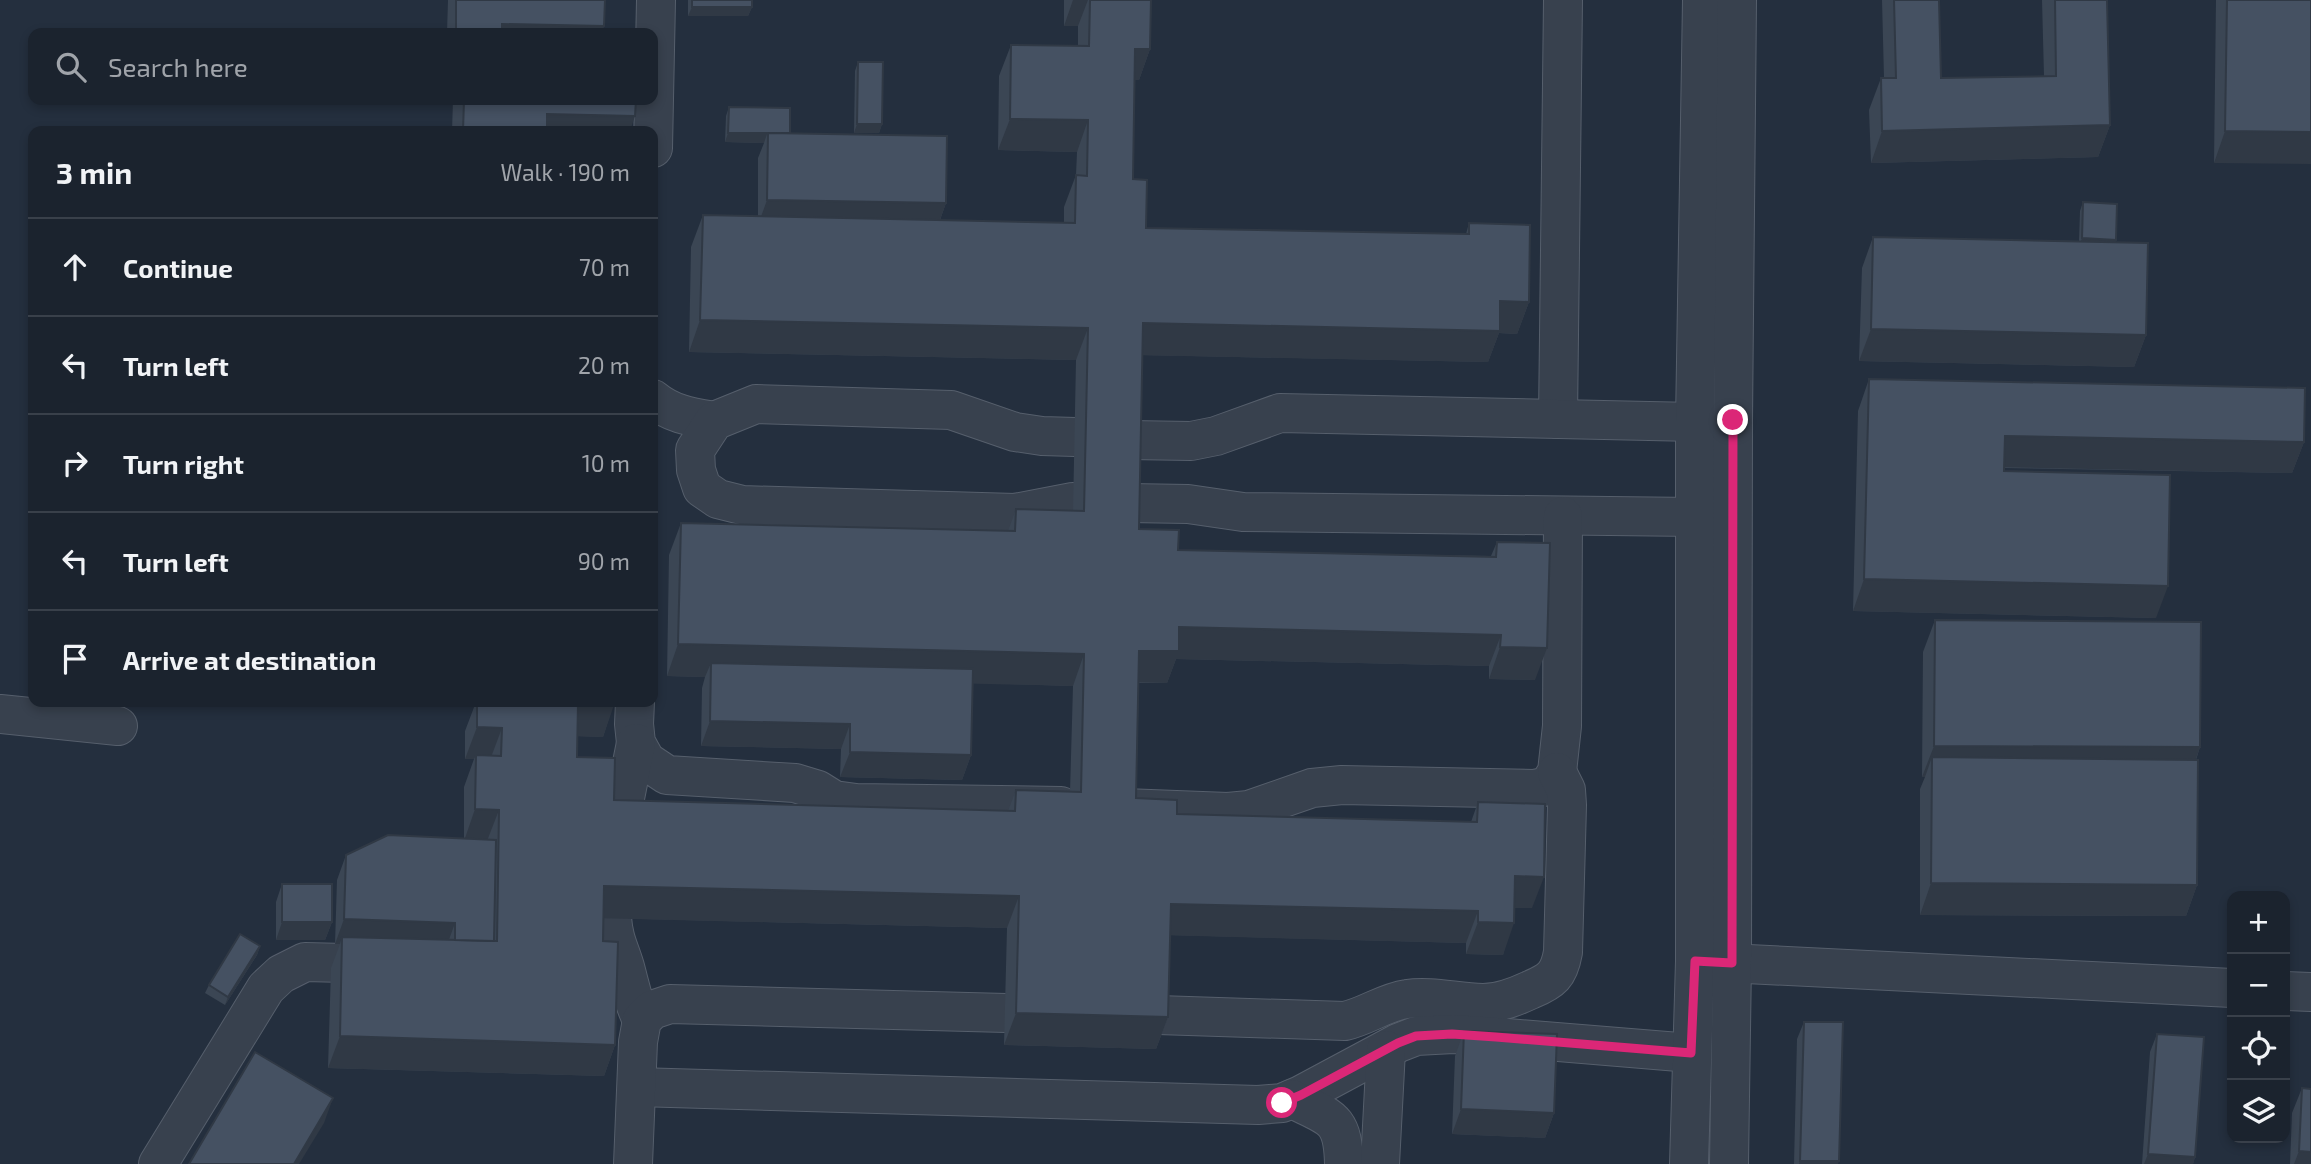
<!DOCTYPE html>
<html lang="en">
<head>
<meta charset="utf-8">
<style>
  body { margin:0; font-family:"Exo 2",sans-serif; background:#282f3a; color:#f1f3f6 }
  .controls { position:absolute; right:21px; bottom:21px; display:grid; overflow:hidden; border-radius:14px; box-shadow:0 4px 10px #0003 }
  .controls button { width:63px; height:63px; display:grid; place-items:center; padding:0; border:0; border-bottom:2px solid #39404a; background:#1b232e; color:#f1f3f6; font:35px sans-serif }
  .stop { position:absolute; width:21px; height:21px; margin:-16px; border:5px solid #db2777; border-radius:50%; background:#fff }
  .stop.end { background:#db2777; border-color:#fff; box-shadow:0 2px 7px #0008 }
  .list { margin:0; padding:0; list-style:none }
  h2 { display:flex; justify-content:space-between; align-items:center; height:91px; margin:0; padding:0 28px; font-size:30px }
  h2 small { font-size:23px; font-weight:400; color:#a0a4aa }
  .list li { display:grid; grid-template-columns:46px 1fr auto; gap:21px; align-items:center; box-sizing:border-box; height:98px; padding:0 28px; border-top:2px solid #39404a }
  .list b { display:block; font-size:26px; white-space:nowrap }
  .list em { font-size:23px; font-style:normal; color:#a0a4aa }
  .icon { flex:none; width:38px; height:38px; fill:none; stroke:currentColor; stroke-width:2; stroke-linecap:round; stroke-linejoin:round }
  .map { position:relative; flex:none; width:2311px; height:1164px; overflow:hidden }
  .search { position:absolute; background:#1b232e; box-shadow:0 4px 10px #0003; left:28px; top:28px; width:630px; height:77px; display:flex; align-items:center; gap:18px; box-sizing:border-box; padding:0 24px; border-radius:14px; color:#a0a4aa; font-size:26px }
  .panel { position:absolute; background:#1b232e; box-shadow:0 4px 10px #0003; left:28px; top:126px; width:630px; height:581px; border-radius:14px }
  .map>svg:first-child { display:block }
  .lines { fill:none; stroke-linecap:round; stroke-linejoin:round }
  .minor-casing { stroke:#565f6c; stroke-width:40 }
  .minor { stroke:#38414e; stroke-width:38 }
  .wall { fill:#3b4654 }
  .shaded-wall { fill:#303945 }
  .building { fill:#455162; stroke:#303945; stroke-width:2 }
  .route { stroke:#db2777; stroke-width:9 }
</style>
</head>
<body>
<div class="map">
<svg width="2311" height="1164" viewBox="0 0 2311 1164">
  <rect width="100%" height="100%" fill="#242f3e"/>
  <g class="lines">
    <g class="minor-casing">
      <g id="minor">
        <path d="M 653,148 L 656,0"/>
        <path d="M 653,399 C 671,414 691,417 714,421"/>
        <path d="M 1558,419 L 1563,0"/>
        <path d="M 1130,440 L 1191,441 L 1216,436 L 1280,413 L 1695,422"/>
        <path d="M 1073,502 L 1015,513 L 742,505 L 718,499 L 702,488 L 696,470 L 695,450 L 714,421 L 756,404 L 951,410 L 1015,432 L 1042,436 L 1075,437"/>
        <path d="M 1129,503 L 1188,504 L 1243,512 L 1695,517"/>
        <path d="M 635,702 L 634,724 L 636,743 L 646,761 L 667,775 L 795,783 L 818,790 L 834,800 L 856,803 L 1061,806"/>
        <path d="M 0,714 L 118,726"/>
        <path d="M 1124,808 L 1228,812 L 1249,810 L 1312,788 L 1342,785 L 1534,789 L 1548,786 L 1557,772 L 1562,726 L 1563,516"/>
        <path d="M 618,833 L 636,743"/>
        <path d="M 612,918 C 614,941 619,947 625,967 C 630,985 633,1003 642,1020"/>
        <path d="M 1707,962 L 2232,988"/>
        <path d="M 2285,991 L 2311,992"/>
        <path d="M 1158,1015 L 1345,1021 C 1367,1016 1385,1002 1407,999 C 1432,995 1458,1003 1483,1003 C 1500,1003 1515,997 1530,990 C 1552,981 1559,975 1563,952 L 1567,805 L 1566,790 L 1557,772"/>
        <path d="M 637,1087 L 1258,1105 L 1282,1103 L 1301,1095 L 1398,1043 L 1416,1036 L 1453,1034 L 1496,1037 L 1691,1053"/>
        <path d="M 1292,1099 C 1331,1118 1343,1117 1344,1164"/>
        <path d="M 158,1164 L 266,988 L 281,974 L 305,962 L 385,964"/>
        <path d="M 633,1164 L 638,1042 L 642,1020 L 652,1010 L 670,1004 L 1006,1013"/>
        <path d="M 1380,1164 L 1386,1050"/>
        <path d="M 1689,1164 L 1695,961 L 1695,422 L 1702,0"/>
        <path d="M 1729,1164 L 1732,963 L 1733,420 L 1737,0"/>
      </g>
    </g>
    <use href="#minor" class="minor"/>
  </g>
  <g class="wall">
    <path d="M 448,0 L 605,0 L 604,26 L 601,33 L 447,33 Z"/>
    <path d="M 688,0 L 752,0 L 752,7 L 748,16 L 688,16 Z"/>
    <path d="M 1064,0 L 1151,0 L 1150,49 L 1139,80 L 1135,80 L 1133,179 L 1146,228 L 1466,234 L 1469,223 L 1529,302 L 1517,334 L 1499,333 L 1488,362 L 1142,355 L 1139,529 L 1178,550 L 1491,556 L 1497,542 L 1535,680 L 1489,679 L 1489,666 L 1176,659 L 1167,683 L 1139,683 L 1136,798 L 1177,814 L 1471,822 L 1478,802 L 1532,908 L 1515,908 L 1503,955 L 1466,954 L 1466,943 L 1170,935 L 1168,1017 L 1156,1049 L 1004,1045 L 1007,928 L 603,918 L 603,941 L 615,1045 L 604,1076 L 328,1068 L 331,968 L 340,944 L 335,944 L 337,880 L 346,855 L 464,838 L 464,787 L 474,759 L 465,759 L 465,731 L 476,702 L 614,702 L 603,737 L 578,736 L 577,757 L 614,800 L 1008,811 L 1016,790 L 1070,792 L 1073,686 L 973,683 L 971,755 L 962,780 L 840,777 L 841,749 L 701,746 L 702,688 L 705,677 L 667,676 L 669,555 L 681,523 L 1008,531 L 1016,509 L 1073,511 L 1076,360 L 689,352 L 691,247 L 703,215 L 758,217 L 758,158 L 764,143 L 725,142 L 726,116 L 729,107 L 946,203 L 940,220 L 1064,223 L 1064,207 L 1076,175 L 1077,152 L 998,150 L 999,76 L 1011,45 L 1078,46 L 1078,26 L 1064,26 Z"/>
    <path d="M 1882,0 L 1939,0 L 1941,78 L 2044,76 L 2042,0 L 2107,0 L 2110,125 L 2098,157 L 1871,163 L 1869,110 L 1881,78 L 1884,78 Z"/>
    <path d="M 2216,0 L 2311,0 L 2214,163 Z"/>
    <path d="M 858,62 L 882,124 L 879,133 L 854,133 L 855,71 Z"/>
    <path d="M 453,100 L 636,100 L 630,131 L 452,131 Z"/>
    <path d="M 2083,202 L 2116,240 L 2115,242 L 2146,335 L 2134,367 L 1859,361 L 1862,268 L 1873,237 L 2079,241 L 2080,211 Z"/>
    <path d="M 1869,379 L 2304,442 L 2292,473 L 2005,468 L 2004,471 L 2156,618 L 1853,611 L 1858,411 Z"/>
    <path d="M 1935,620 L 2200,747 L 2196,760 L 2197,885 L 2186,916 L 1920,915 L 1920,789 L 1925,777 L 1922,777 L 1923,652 Z"/>
    <path d="M 282,884 L 332,922 L 325,940 L 276,940 L 276,902 Z"/>
    <path d="M 260,946 L 257,955 L 225,1005 L 205,993 L 209,985 Z"/>
    <path d="M 1804,1022 L 1838,1164 L 1794,1164 L 1797,1039 Z"/>
    <path d="M 1464,1031 L 1554,1113 L 1545,1138 L 1452,1134 L 1455,1056 Z"/>
    <path d="M 2157,1034 L 2195,1157 L 2193,1164 L 2142,1164 L 2150,1052 Z"/>
    <path d="M 2302,1088 L 2311,1164 L 2290,1164 L 2292,1113 Z"/>
  </g>
  <g class="shaded-wall">
    <path d="M 1073,0 L 1088,0 L 1078,26 L 1064,26 Z"/>
    <path d="M 692,7 L 752,7 L 748,16 L 688,16 Z"/>
    <path d="M 502,24 L 604,26 L 601,33 L 499,33 Z"/>
    <path d="M 1135,49 L 1150,49 L 1139,80 L 1124,80 Z"/>
    <path d="M 547,114 L 635,116 L 630,131 L 541,131 Z"/>
    <path d="M 1010,119 L 1088,120 L 1077,152 L 998,150 Z"/>
    <path d="M 857,124 L 882,124 L 879,133 L 854,133 Z"/>
    <path d="M 2110,125 L 2098,157 L 1871,163 L 1882,131 Z"/>
    <path d="M 2225,131 L 2311,132 L 2311,164 L 2214,163 Z"/>
    <path d="M 728,133 L 767,134 L 764,143 L 725,142 Z"/>
    <path d="M 767,200 L 946,203 L 937,228 L 758,225 Z"/>
    <path d="M 2082,238 L 2116,240 L 2113,249 L 2079,247 Z"/>
    <path d="M 1500,301 L 1529,302 L 1517,334 L 1499,333 L 1488,362 L 1131,355 L 1143,323 Z"/>
    <path d="M 700,320 L 1088,328 L 1076,360 L 689,352 Z"/>
    <path d="M 1871,329 L 2146,335 L 2134,367 L 1859,361 Z"/>
    <path d="M 2005,436 L 2304,442 L 2292,473 L 1994,467 Z"/>
    <path d="M 1864,579 L 2168,586 L 2156,618 L 1853,611 Z"/>
    <path d="M 1179,627 L 1501,635 L 1489,666 L 1176,659 L 1167,683 L 1128,682 L 1139,651 Z"/>
    <path d="M 678,644 L 1084,654 L 1073,686 L 710,677 L 711,663 L 705,677 L 667,676 Z"/>
    <path d="M 1500,647 L 1547,648 L 1535,680 L 1489,679 Z"/>
    <path d="M 578,704 L 614,705 L 603,737 L 567,736 Z"/>
    <path d="M 710,721 L 850,724 L 841,749 L 701,746 Z"/>
    <path d="M 477,727 L 502,728 L 490,760 L 476,755 L 474,759 L 465,759 Z"/>
    <path d="M 1934,746 L 2200,747 L 2189,779 L 1932,757 L 1925,777 L 1922,777 Z"/>
    <path d="M 850,752 L 971,755 L 962,780 L 840,777 Z"/>
    <path d="M 475,809 L 499,810 L 487,841 L 464,841 Z"/>
    <path d="M 1515,876 L 1544,877 L 1532,908 L 1504,908 Z"/>
    <path d="M 1931,883 L 2197,885 L 2186,916 L 1920,915 Z"/>
    <path d="M 604,886 L 1019,896 L 1007,928 L 592,918 Z"/>
    <path d="M 1171,904 L 1478,911 L 1466,943 L 1159,935 Z"/>
    <path d="M 344,919 L 455,923 L 446,948 L 342,937 L 340,944 L 335,944 Z"/>
    <path d="M 282,922 L 332,922 L 325,940 L 276,940 Z"/>
    <path d="M 1478,922 L 1514,923 L 1503,955 L 1466,954 Z"/>
    <path d="M 260,946 L 257,955 L 225,1005 L 228,997 Z"/>
    <path d="M 1016,1013 L 1168,1017 L 1156,1049 L 1004,1045 Z"/>
    <path d="M 340,1036 L 615,1045 L 604,1076 L 328,1068 Z"/>
    <path d="M 333,1098 L 324,1123 L 299,1164 L 294,1164 Z"/>
    <path d="M 1461,1109 L 1554,1113 L 1545,1138 L 1452,1134 Z"/>
    <path d="M 2299,1151 L 2311,1152 L 2311,1164 L 2294,1164 Z"/>
    <path d="M 2148,1154 L 2195,1157 L 2193,1164 L 2144,1164 Z"/>
    <path d="M 1800,1161 L 1839,1161 L 1838,1164 L 1799,1164 Z"/>
  </g>
  <g class="building">
    <path d="M 456,0 L 605,0 L 604,26 L 502,24 L 502,33 L 456,33 Z"/>
    <rect x="692" y="0" width="60" height="7"/>
    <path d="M 1090,0 L 1151,0 L 1150,49 L 1135,49 L 1133,179 L 1147,180 L 1146,228 L 1469,234 L 1469,223 L 1530,225 L 1529,302 L 1500,301 L 1500,331 L 1143,323 L 1139,529 L 1179,530 L 1178,550 L 1496,557 L 1497,542 L 1550,543 L 1547,648 L 1500,647 L 1501,635 L 1179,627 L 1179,651 L 1139,651 L 1136,798 L 1177,800 L 1177,814 L 1477,822 L 1478,802 L 1545,804 L 1544,877 L 1515,876 L 1514,923 L 1478,922 L 1478,911 L 1171,904 L 1168,1017 L 1016,1013 L 1019,896 L 604,886 L 603,941 L 618,942 L 615,1045 L 340,1036 L 342,937 L 497,941 L 499,810 L 475,809 L 476,755 L 501,756 L 502,728 L 477,727 L 477,702 L 614,702 L 614,705 L 578,704 L 577,757 L 615,758 L 614,800 L 1015,811 L 1016,790 L 1081,792 L 1084,654 L 678,644 L 681,523 L 1015,531 L 1016,509 L 1084,511 L 1088,328 L 700,320 L 703,215 L 1075,223 L 1076,175 L 1087,176 L 1088,120 L 1010,119 L 1011,45 L 1089,46 Z"/>
    <path d="M 1894,0 L 1939,0 L 1941,78 L 2056,76 L 2055,0 L 2107,0 L 2110,125 L 1882,131 L 1881,78 L 1896,78 Z"/>
    <path d="M 2227,0 L 2311,0 L 2311,132 L 2225,131 Z"/>
    <path d="M 858,62 L 883,62 L 882,124 L 857,124 Z"/>
    <path d="M 464,100 L 636,100 L 635,116 L 547,114 L 547,131 L 463,131 Z"/>
    <path d="M 729,107 L 790,108 L 790,133 L 728,133 Z"/>
    <path d="M 768,133 L 947,136 L 946,203 L 767,200 Z"/>
    <path d="M 2083,202 L 2117,204 L 2116,240 L 2082,238 Z"/>
    <path d="M 1873,237 L 2148,243 L 2146,335 L 1871,329 Z"/>
    <path d="M 1869,379 L 2305,388 L 2304,442 L 2005,436 L 2004,471 L 2170,475 L 2168,586 L 1864,579 Z"/>
    <path d="M 1935,620 L 2201,622 L 2200,747 L 1934,746 Z"/>
    <path d="M 711,663 L 973,669 L 971,755 L 850,752 L 850,724 L 710,721 Z"/>
    <path d="M 1932,757 L 2198,760 L 2197,885 L 1931,883 Z"/>
    <path d="M 388,835 L 496,840 L 494,941 L 455,940 L 455,923 L 344,919 L 346,855 Z"/>
    <rect x="282" y="884" width="50" height="38"/>
    <path d="M 240,934 L 260,946 L 228,997 L 209,985 Z"/>
    <path d="M 1804,1022 L 1843,1022 L 1839,1161 L 1800,1161 Z"/>
    <path d="M 1464,1031 L 1557,1034 L 1554,1113 L 1461,1109 Z"/>
    <path d="M 2157,1034 L 2204,1037 L 2195,1157 L 2148,1154 Z"/>
    <path d="M 255,1052 L 333,1098 L 294,1164 L 189,1164 Z"/>
    <path d="M 2302,1088 L 2311,1089 L 2311,1152 L 2299,1151 Z"/>
  </g>
  <g class="lines">
    <path class="route" d="M 1282,1103 L 1301,1095 L 1398,1043 L 1416,1036 L 1452,1034 L 1496,1037 L 1691,1053 L 1695,961 L 1732,963 L 1733,420"/>
  </g>
</svg>
<div class="controls">
<button>+</button>
<button>−</button>
<button><svg class="icon" aria-label="locate" viewBox="0 0 24 24"><circle cx="12" cy="12" r="6"/><path d="M12 2v4M12 18v4M2 12h4M18 12h4"/></svg></button>
<button><svg class="icon" aria-label="layers" viewBox="0 0 24 24"><path d="M12 4l9 5-9 5-9-5zM3 14l9 5 9-5"/></svg></button>
</div>
<div class="stop" style="left:1282px;top:1103px"></div>
<div class="stop end" style="left:1733px;top:420px"></div>
<div class="search"><svg class="icon" aria-label="search" viewBox="0 0 24 24"><circle cx="10" cy="10" r="6"/><path d="M15 15l6 6"/></svg>Search here</div>
<section class="panel">
<h2>3 min<small>Walk · 190 m</small></h2>
<ul class="list">
<li><svg class="icon" aria-label="ahead" viewBox="0 0 24 24"><path d="M12 20V5M6 11l6-6 6 6"/></svg><div><b>Continue</b></div><em>70 m</em></li>
<li><svg class="icon" aria-label="left" viewBox="0 0 24 24"><path d="M17 20v-9H6M10 6l-5 5 5 5"/></svg><div><b>Turn left</b></div><em>20 m</em></li>
<li><svg class="icon" aria-label="right" viewBox="0 0 24 24"><path d="M7 20v-9h11M14 6l5 5-5 5"/></svg><div><b>Turn right</b></div><em>10 m</em></li>
<li><svg class="icon" aria-label="left" viewBox="0 0 24 24"><path d="M17 20v-9H6M10 6l-5 5 5 5"/></svg><div><b>Turn left</b></div><em>90 m</em></li>
<li><svg class="icon" aria-label="arrive" viewBox="0 0 24 24"><path d="M6 21V4h12l-3 4 3 4H6"/></svg><div><b>Arrive at destination</b></div></li>
</ul>
</section>
</div>
</body>
</html>
